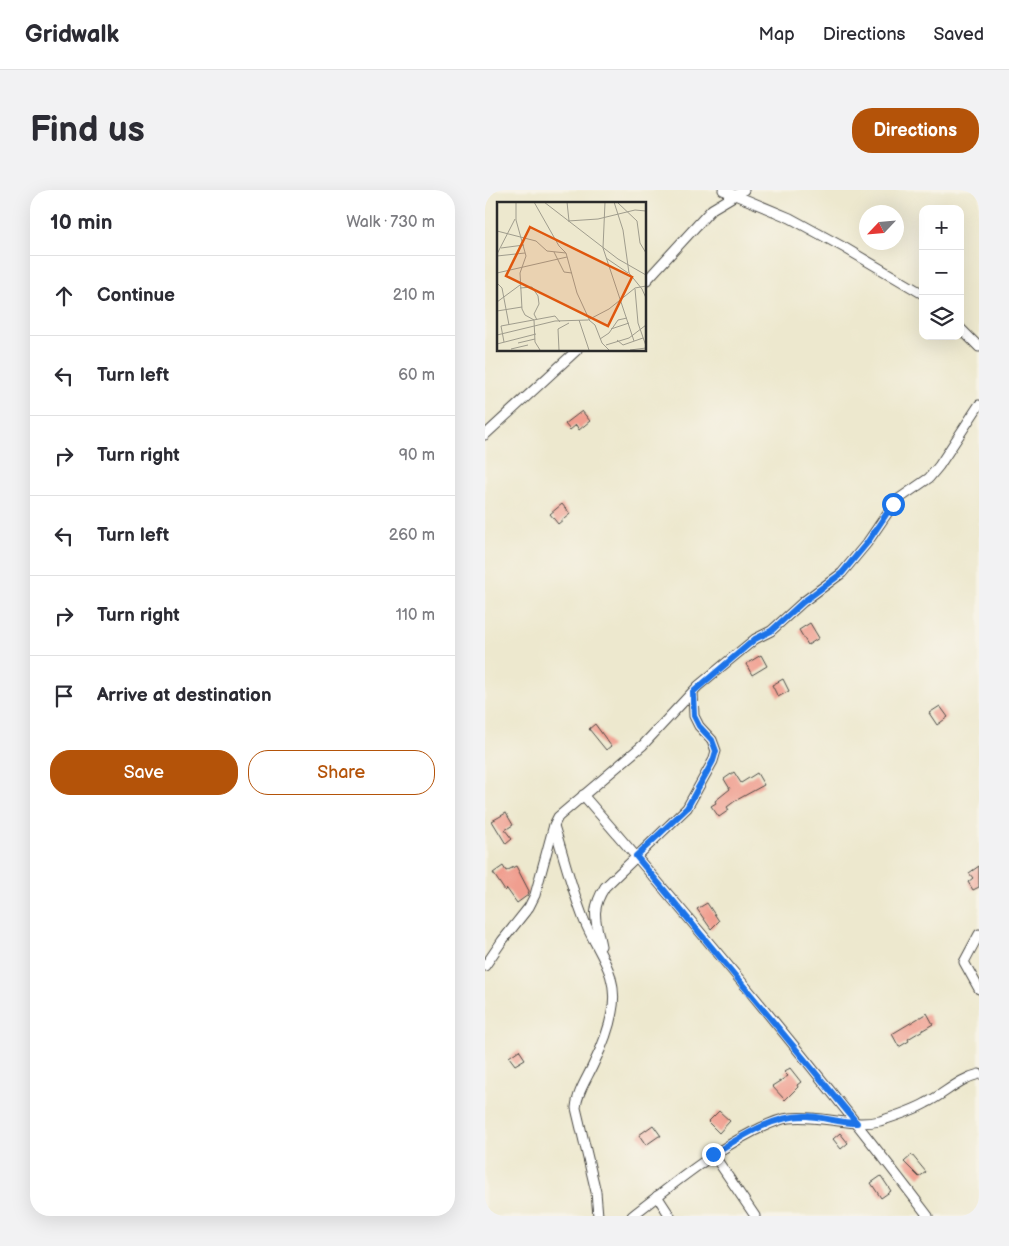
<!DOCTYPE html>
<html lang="en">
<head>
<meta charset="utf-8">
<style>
  body { margin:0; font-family:"Balsamiq Sans",sans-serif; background:#f2f2f3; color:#2b2b33 }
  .controls { position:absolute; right:15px; top:15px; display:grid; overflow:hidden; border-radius:10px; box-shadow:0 5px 20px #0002 }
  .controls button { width:45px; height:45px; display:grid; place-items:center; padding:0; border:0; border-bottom:1px solid #e1e1e2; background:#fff; color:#2b2b33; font:25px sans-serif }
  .compass { position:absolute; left:374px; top:15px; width:45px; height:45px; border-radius:50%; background:#fff; box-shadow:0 5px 20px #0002; rotate:244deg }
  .stop { position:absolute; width:15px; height:15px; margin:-11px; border:4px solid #1a73e8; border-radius:50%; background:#fff }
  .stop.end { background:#1a73e8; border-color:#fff; box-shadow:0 1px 5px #0008 }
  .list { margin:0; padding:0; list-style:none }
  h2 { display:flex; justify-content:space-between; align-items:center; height:65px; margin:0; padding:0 20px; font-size:21px }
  h2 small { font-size:16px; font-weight:400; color:#7c7c81 }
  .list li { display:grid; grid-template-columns:32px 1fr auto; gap:15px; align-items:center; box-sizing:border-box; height:80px; padding:0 20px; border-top:1px solid #e1e1e2 }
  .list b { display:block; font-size:19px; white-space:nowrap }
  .list em { font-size:16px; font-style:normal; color:#7c7c81 }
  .actions { display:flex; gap:10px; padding:15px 20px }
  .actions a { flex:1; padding:11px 0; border:1px solid #b45309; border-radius:20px; text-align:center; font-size:18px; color:#b45309 }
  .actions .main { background:#b45309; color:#fff }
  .icon { flex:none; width:28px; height:28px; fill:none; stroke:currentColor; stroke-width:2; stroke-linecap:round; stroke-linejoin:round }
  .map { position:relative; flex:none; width:494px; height:1026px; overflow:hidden; border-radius:20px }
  header { display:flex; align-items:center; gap:30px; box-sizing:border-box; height:70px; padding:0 25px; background:#fff; border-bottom:1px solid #e1e1e2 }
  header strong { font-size:24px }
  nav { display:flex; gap:28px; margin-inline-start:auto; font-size:18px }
  .intro { display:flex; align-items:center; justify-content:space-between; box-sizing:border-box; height:120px; padding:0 30px }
  h1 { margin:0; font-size:35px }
  .button { padding:12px 22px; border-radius:20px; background:#b45309; color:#fff; font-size:18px; font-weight:700 }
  main { display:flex; gap:30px; padding:0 30px }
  aside { flex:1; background:#fff; border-radius:20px; box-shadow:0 5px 20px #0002 }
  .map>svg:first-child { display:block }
  .building { fill:#f09e8f }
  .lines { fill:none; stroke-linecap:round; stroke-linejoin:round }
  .street-casing { stroke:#484743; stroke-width:11 }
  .street { stroke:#fff; stroke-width:9 }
  .route { stroke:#1a73e8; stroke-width:6 }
  .inset-road { fill:none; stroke:#9f9c8d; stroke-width:1 }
  .view { fill:#df570e; fill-opacity:0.15; stroke:#df570e; stroke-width:2.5 }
  .inset-edge { fill:none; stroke:#2b2b2b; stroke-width:2.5 }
</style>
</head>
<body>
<header>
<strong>Gridwalk</strong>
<nav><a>Map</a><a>Directions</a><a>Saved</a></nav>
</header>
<div class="intro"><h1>Find us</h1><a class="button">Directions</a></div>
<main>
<aside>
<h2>10 min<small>Walk · 730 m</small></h2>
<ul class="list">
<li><svg class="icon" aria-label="ahead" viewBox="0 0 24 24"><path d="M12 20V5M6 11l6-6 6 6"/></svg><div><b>Continue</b></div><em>210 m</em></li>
<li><svg class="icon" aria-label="left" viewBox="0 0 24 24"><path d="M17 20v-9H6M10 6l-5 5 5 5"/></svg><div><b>Turn left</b></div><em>60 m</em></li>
<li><svg class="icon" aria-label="right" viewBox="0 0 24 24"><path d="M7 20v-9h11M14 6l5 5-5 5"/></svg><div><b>Turn right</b></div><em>90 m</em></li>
<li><svg class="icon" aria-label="left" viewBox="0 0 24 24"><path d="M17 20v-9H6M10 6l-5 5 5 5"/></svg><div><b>Turn left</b></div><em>260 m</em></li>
<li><svg class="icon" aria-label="right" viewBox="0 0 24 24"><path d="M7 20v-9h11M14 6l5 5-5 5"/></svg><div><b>Turn right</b></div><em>110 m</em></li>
<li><svg class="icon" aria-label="arrive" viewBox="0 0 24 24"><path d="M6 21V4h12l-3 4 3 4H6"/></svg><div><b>Arrive at destination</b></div></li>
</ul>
<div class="actions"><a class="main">Save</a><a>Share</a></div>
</aside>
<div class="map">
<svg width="494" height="1026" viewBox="0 0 494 1026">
  <rect width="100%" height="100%" fill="#f7f3e8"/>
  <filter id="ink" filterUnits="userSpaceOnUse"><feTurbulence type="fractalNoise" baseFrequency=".02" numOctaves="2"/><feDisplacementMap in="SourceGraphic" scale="10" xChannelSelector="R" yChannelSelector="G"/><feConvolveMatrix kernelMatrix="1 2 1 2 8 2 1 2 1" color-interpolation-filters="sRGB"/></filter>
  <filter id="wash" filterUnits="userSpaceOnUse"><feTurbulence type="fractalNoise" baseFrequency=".0096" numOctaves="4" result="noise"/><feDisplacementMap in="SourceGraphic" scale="20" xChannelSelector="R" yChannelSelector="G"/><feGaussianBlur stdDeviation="1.12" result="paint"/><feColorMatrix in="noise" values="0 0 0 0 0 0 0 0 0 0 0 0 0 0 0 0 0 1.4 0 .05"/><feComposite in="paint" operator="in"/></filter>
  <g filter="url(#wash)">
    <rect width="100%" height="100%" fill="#ede8ce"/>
    <g id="blocks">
      <g class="building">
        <path d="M 97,221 L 105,231 L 94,240 L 91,235 L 85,240 L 80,234 Z"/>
        <path d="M 77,314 L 85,324 L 73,334 L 65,324 Z"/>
        <path d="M 325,433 L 334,448 L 323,455 L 314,440 Z"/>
        <path d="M 276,465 L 282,476 L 267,485 L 261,474 Z"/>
        <path d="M 298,489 L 304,501 L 293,507 L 287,495 Z"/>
        <path d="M 455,516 L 463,527 L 452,535 L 444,523 Z"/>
        <path d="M 110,534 L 126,556 L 121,560 L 104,539 Z"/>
        <path d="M 249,582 L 256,593 L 272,583 L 279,595 L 250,611 L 242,617 L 244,620 L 234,627 L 226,616 L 231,613 L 230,611 L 245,599 L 239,589 Z"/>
        <path d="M 21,623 L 28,635 L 20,640 L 27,649 L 21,654 L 7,631 Z"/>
        <path d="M 18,676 L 21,681 L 31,676 L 44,701 L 43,705 L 32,713 L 22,699 L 20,701 L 8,683 Z"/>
        <path d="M 494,676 L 494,697 L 488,700 L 483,692 L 488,688 L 484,683 Z"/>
        <path d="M 222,713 L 234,731 L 226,739 L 212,719 Z"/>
        <path d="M 442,823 L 448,834 L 423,849 L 424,851 L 414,857 L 407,844 Z"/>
        <path d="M 34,860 L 40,869 L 30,875 L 24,867 Z"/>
        <path d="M 305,878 L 316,892 L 312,895 L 313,897 L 300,910 L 287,896 L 303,886 L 299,882 Z"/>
        <path d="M 234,921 L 245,931 L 234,943 L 223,932 Z"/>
        <path d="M 168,935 L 176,946 L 174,946 L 161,955 L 154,945 Z"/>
        <path d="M 355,943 L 363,953 L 356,959 L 348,949 Z"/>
        <path d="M 427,965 L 441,982 L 434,987 L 419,972 Z"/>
        <path d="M 396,986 L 406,1001 L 396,1008 L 386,993 Z"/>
      </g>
    </g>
  </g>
  <g filter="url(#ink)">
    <use href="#blocks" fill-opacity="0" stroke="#484743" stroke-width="1"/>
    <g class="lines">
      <g class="street-casing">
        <g id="street">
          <path d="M 238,0 L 305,28 L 360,58 L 438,104"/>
          <path d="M 160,92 L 227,19 L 259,0"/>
          <path d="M 475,138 L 494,157"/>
          <path d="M 0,245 L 92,160"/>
          <path d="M 98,605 C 217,742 333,881 443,1026"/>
          <path d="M 69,636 C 79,667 87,700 99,730 C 112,762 135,784 127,822 C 124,839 117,857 109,873 C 103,887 92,902 91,918 L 111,1002 L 113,1026"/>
          <path d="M 494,744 L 479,772 L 494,799"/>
          <path d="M 116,756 C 111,731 105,720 120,697 L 202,618 L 228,571 L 231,561 L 227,550 L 214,536 L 209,526 L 208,502"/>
          <path d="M 0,776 L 17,751 L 44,717 L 50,705 L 69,635 L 73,627 L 158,555 L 213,496 L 270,449 L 286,441 L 318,412 L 357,383 L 382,353 L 408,315 L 415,308 L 444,288 L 454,276 L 494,215"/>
          <path d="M 228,964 L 270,1026"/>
          <path d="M 172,1006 L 185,1026"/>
          <path d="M 147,1026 C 186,996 224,964 269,941 C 280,936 292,929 304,928 C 335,924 364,938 395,931 C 411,926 427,921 441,913 C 460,904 473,889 494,884"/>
        </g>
      </g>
      <use href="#street" class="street"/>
    </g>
  </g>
  <g class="lines" filter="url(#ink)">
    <path class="route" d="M 228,964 C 256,947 288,925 322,926 C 339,927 355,933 372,933 L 151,666 L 202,618 L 228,571 L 231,561 L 227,550 L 214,536 L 209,526 L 208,502 L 270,449 L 286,441 L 318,412 L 357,383 L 382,353 L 408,314"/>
  </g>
  <g transform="translate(12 12)">
    <rect width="149" height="149" fill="#ede8ce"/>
    <path class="inset-road" d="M 19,0 L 19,18 L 29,54 L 23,71 L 25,107 L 28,113 L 37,118 L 38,140 L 43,148M 37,0 L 62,44 L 69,51 L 80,91 L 92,117M 47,0 L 121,57 L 149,73M 70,0 L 72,19M 108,0 L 106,46 L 137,139M 117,0 L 126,28 L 132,71 L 145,87 L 149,96M 120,0 L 140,19 L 143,41 L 149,51M 71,19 L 101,17 L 138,8 L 149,9M 0,29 L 39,39 L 50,49 L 69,51M 4,46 L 27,43M 57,50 L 67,70 L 75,71M 0,52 L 18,17M 0,54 L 28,51M 109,56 L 131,71M 0,71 L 70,55M 0,81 L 5,86 L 12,123M 23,86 L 35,85 L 41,94 L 42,102 L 37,112 L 40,118M 138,87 L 141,121 L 149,144M 0,100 L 23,83M 0,109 L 25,105M 82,118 L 92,148M 92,118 L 98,123 L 105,141 L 112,148M 114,127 L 132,121M 0,133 L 58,119 L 91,118 L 112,107 L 138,86 L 149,84M 103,137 L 112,131 L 121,118 L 130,116M 120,138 L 126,143 L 146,136M 7,140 L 4,124 L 58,114 L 63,120M 21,141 L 38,137M 0,142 L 39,132M 109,143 L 132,136 L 149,123M 14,147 L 31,143M 62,148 L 61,127 L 72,121M 133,148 L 149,146"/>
    <path class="view" d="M 33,25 L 135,75 L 111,124 L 9,74 Z"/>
    <rect width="149" height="149" class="inset-edge"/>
  </g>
</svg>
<div class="controls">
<button>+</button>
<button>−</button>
<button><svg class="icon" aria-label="layers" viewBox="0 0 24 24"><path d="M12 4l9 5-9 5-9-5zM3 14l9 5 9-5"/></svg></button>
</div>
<svg class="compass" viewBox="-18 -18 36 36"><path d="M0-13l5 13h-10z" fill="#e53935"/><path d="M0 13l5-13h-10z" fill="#7c7c81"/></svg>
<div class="stop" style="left:408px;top:314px"></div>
<div class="stop end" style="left:228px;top:964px"></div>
</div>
</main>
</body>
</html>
